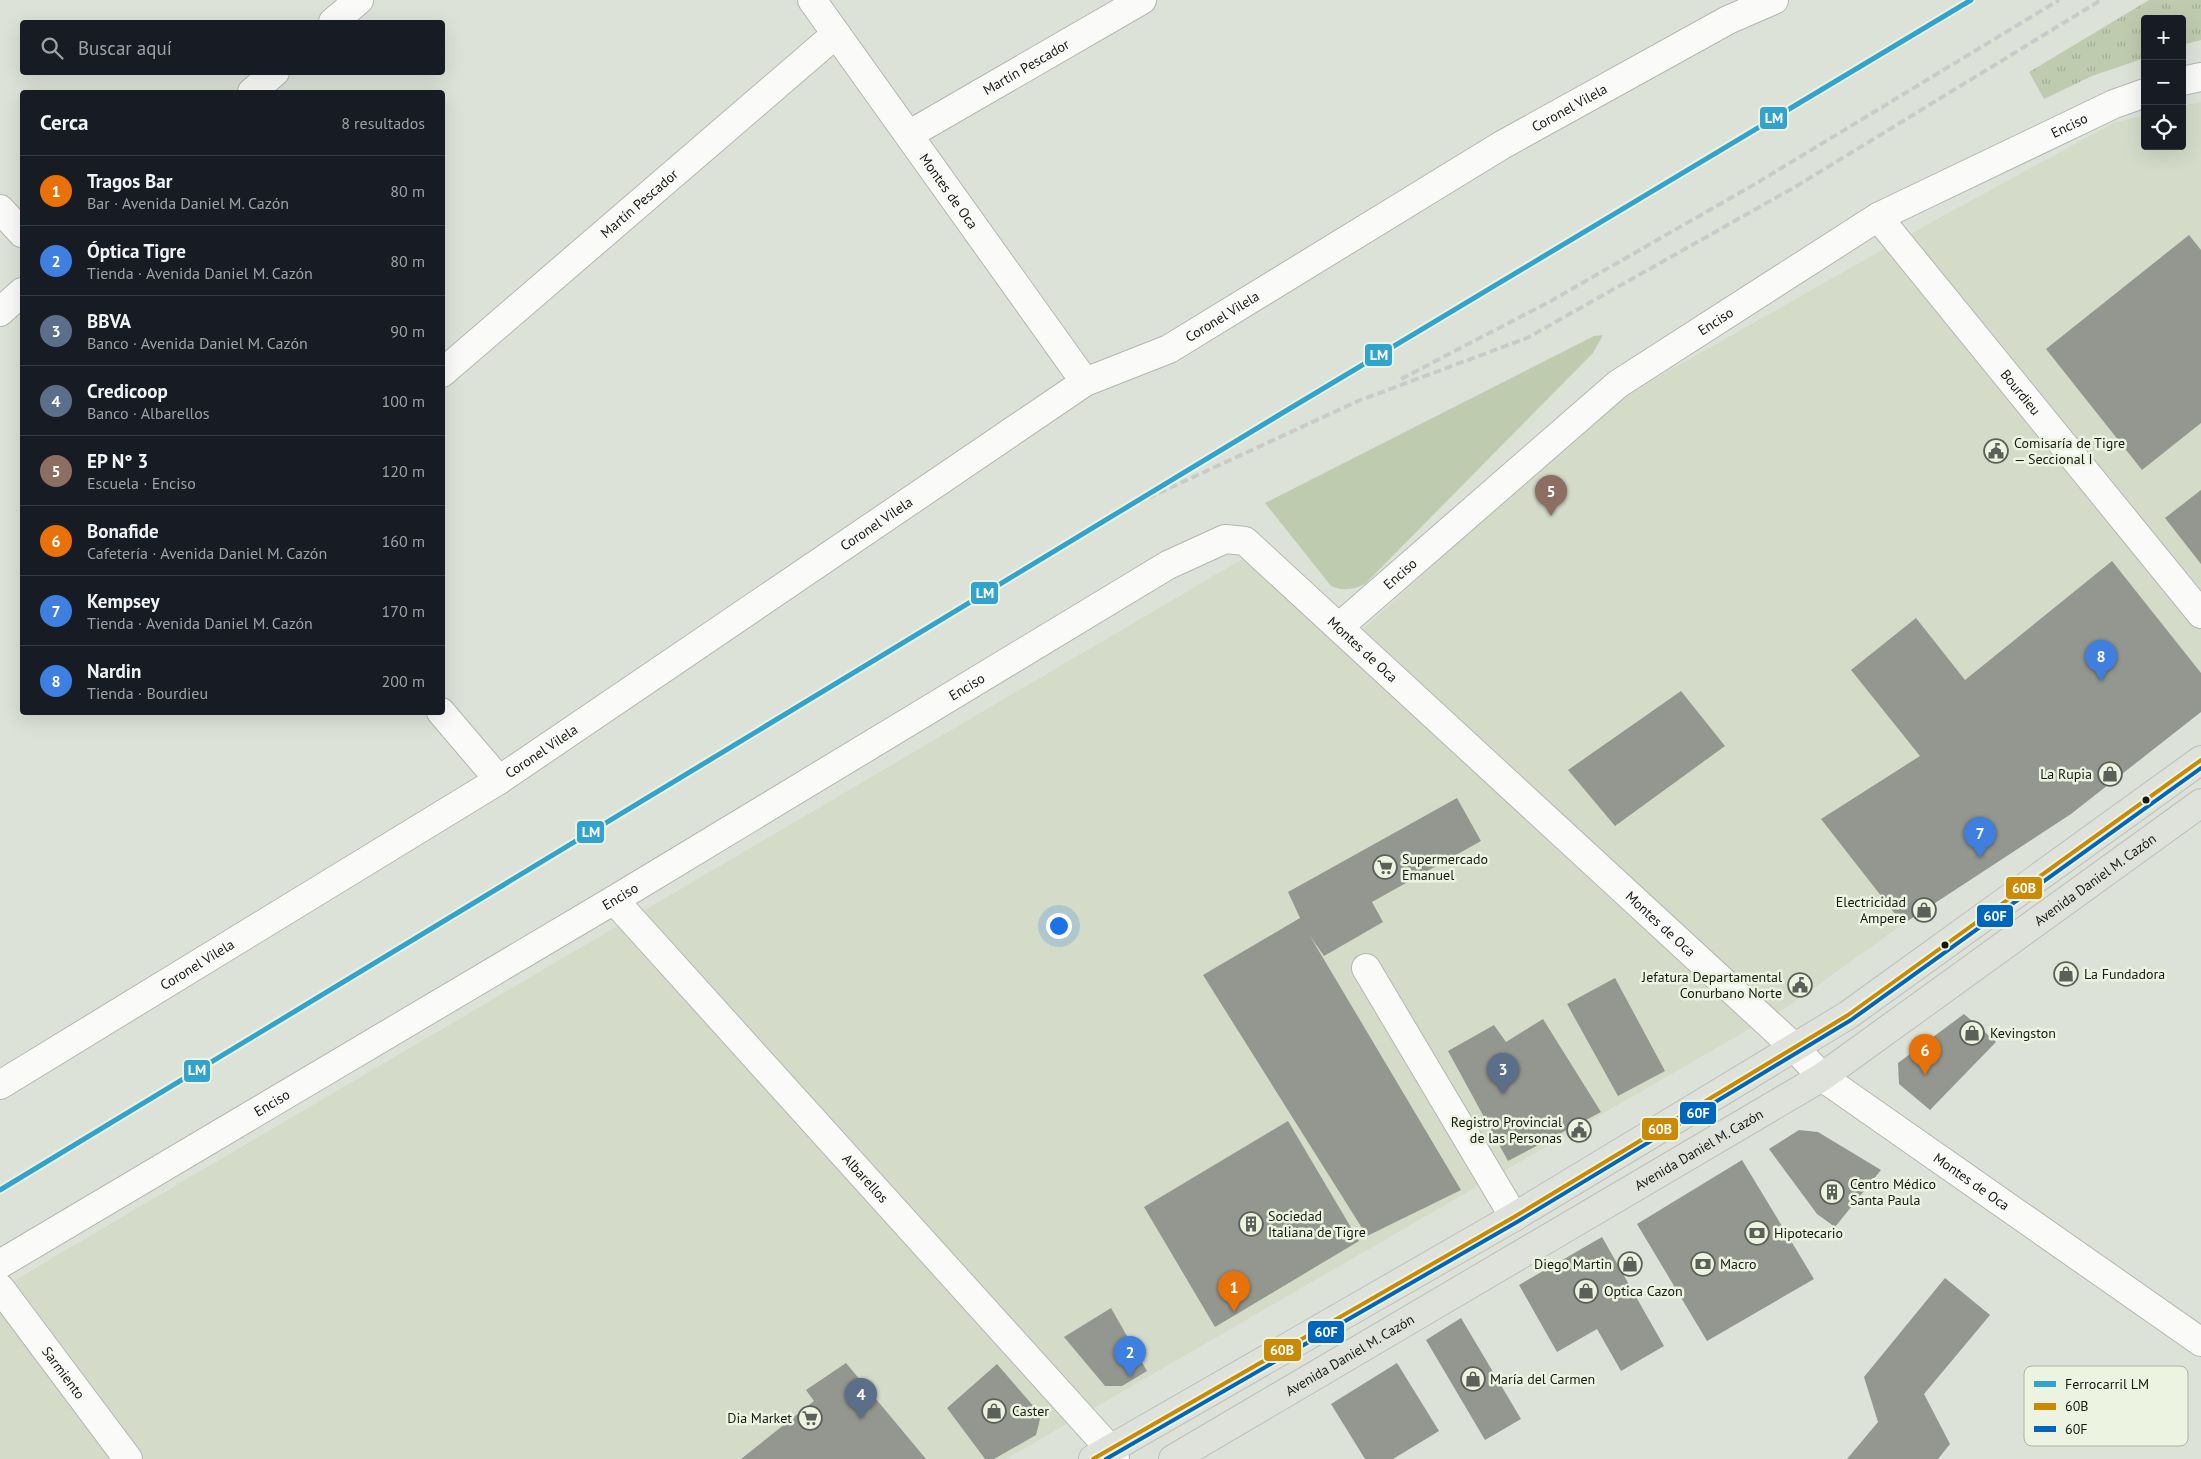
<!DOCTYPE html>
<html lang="es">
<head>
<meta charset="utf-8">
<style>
  body { margin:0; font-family:"PT Sans",sans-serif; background:#242831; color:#f1f3f6 }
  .controls { position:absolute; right:15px; top:15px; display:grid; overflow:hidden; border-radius:5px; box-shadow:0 5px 20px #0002 }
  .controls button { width:45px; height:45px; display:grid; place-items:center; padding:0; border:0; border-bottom:1px solid #363941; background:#171b24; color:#f1f3f6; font:25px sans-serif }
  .you { position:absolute; left:1058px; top:925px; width:18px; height:18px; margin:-12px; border:4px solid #fff; border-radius:50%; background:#1a73e8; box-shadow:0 0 0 8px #1a73e833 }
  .badge { display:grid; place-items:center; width:32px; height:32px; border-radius:50%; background:#aeb1af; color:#fff; font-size:16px; font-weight:700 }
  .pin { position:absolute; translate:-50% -41px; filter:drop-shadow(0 1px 2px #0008) }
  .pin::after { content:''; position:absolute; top:26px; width:18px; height:15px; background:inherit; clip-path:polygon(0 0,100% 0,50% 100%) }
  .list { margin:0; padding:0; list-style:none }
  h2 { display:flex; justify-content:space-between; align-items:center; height:65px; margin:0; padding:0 20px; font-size:21px }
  h2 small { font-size:16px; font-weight:400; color:#9ea1a6 }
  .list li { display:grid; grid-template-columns:32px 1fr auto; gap:15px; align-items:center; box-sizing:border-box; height:70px; padding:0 20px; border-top:1px solid #363941 }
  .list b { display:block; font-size:19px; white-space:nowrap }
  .list p { margin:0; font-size:16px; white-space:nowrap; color:#9ea1a6 }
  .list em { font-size:16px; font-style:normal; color:#9ea1a6 }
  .icon { flex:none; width:28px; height:28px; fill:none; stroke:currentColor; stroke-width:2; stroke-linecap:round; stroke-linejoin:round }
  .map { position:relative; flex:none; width:2201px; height:1459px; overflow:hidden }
  .search { position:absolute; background:#171b24; box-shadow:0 5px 20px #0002; left:20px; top:20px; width:425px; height:55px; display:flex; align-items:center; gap:12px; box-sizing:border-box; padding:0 18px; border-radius:5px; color:#9ea1a6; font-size:19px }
  .panel { position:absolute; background:#171b24; box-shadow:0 5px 20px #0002; left:20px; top:90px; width:425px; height:625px; border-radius:5px }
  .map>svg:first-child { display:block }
  .built { fill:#d4dcc9 }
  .grass { fill:url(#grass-tufts) }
  .green { fill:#bfcbaf }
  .building { fill:#93978f }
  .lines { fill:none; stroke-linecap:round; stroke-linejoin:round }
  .minor-casing { stroke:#b3b7af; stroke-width:30 }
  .major-casing { stroke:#bcbeb9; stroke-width:30 }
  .minor { stroke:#fafbf9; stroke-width:28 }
  .major { stroke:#dfe1db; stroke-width:28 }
  .rail { stroke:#cacbc9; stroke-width:4; stroke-dasharray:8 4; stroke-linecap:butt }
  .bus-1-casing { stroke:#ecf4e1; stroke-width:8 }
  .bus-2-casing { stroke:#ecf4e1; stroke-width:8 }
  .bus-1 { stroke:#ca8a04; stroke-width:4 }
  .bus-2 { stroke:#0065bd; stroke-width:4 }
  .rail-1-casing { stroke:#ecf4e1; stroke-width:9 }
  .rail-1 { stroke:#32a3cc; stroke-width:5 }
  .bus-dot { fill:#171a13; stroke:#ecf4e1; stroke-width:2 }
  .labels { text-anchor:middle; stroke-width:5; stroke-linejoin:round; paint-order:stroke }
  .street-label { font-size:14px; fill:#171a13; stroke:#ecf4e1 }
  .poi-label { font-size:14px; fill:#171a13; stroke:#ecf4e1; text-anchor:start }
  .key { fill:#ecf4e1; stroke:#acb3a3; stroke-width:1 }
  .key-label { font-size:14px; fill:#171a13 }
  .line-badge { stroke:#ecf4e1; stroke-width:2 }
  .badge-label { font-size:14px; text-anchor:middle; font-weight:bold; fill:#fff }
</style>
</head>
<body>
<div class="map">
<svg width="2201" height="1459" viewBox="0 0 2201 1459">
  <defs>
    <pattern id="grass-tufts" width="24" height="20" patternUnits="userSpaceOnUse" patternTransform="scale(1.25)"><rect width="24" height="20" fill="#bfcbaf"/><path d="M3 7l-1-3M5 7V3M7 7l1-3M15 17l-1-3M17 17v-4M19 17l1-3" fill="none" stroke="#a3ae96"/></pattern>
  </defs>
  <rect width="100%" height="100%" fill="#dde2d8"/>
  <path class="built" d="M 2201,102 L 2201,710 L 1789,1006 L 1006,1459 L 0,1459 L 0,1290 L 20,1277 L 1244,558 L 1342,648 L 1610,404 L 1930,223 L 2113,123 L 2145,115 L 2145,146 L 2182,146 L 2182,106 Z"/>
  <path class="grass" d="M 2149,0 L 2201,0 L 2201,40 L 2182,45 L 2182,19 L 2145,19 L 2145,58 L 2092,76 L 2044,99 L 2029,72 Z"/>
  <path class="green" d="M 1603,335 L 1593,353 L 1365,584 C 1352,590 1343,591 1331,586 L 1265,503 L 1594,336 Z"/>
  <g class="building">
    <path d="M 2189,235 L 2201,250 L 2201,423 L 2142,470 L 2046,349 Z"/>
    <path d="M 2201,490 L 2201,564 L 2165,518 Z"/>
    <path d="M 2112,561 L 2201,673 L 2201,712 L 2071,814 L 1903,924 L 1821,819 L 1920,756 L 1851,670 L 1916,618 L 1965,680 Z"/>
    <path d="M 1681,691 L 1725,746 L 1615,826 L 1568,770 Z"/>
    <path d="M 1457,798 L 1481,841 L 1372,902 L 1383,922 L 1324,956 L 1310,936 L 1461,1190 L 1367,1236 L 1203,975 L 1300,918 L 1288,892 Z"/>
    <path d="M 1615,978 L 1665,1071 L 1618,1096 L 1567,1004 Z"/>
    <path d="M 1964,1014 L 1996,1042 L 1930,1110 L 1899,1084 L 1898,1063 Z"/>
    <path d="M 1543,1019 L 1601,1112 L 1508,1161 L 1448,1051 L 1494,1025 L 1506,1042 Z"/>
    <path d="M 1288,1121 L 1359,1241 L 1215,1327 L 1144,1207 Z"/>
    <path d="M 1799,1130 L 1818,1132 L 1881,1170 L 1835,1227 L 1817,1214 L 1769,1149 Z"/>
    <path d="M 1742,1160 L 1814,1279 L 1707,1341 L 1637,1224 Z"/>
    <path d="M 1602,1237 L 1664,1346 L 1621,1371 L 1597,1329 L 1557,1352 L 1519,1285 Z"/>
    <path d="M 1945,1278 L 1990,1315 L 1924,1394 L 1950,1444 L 1938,1459 L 1847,1459 L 1878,1422 L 1864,1377 Z"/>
    <path d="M 1111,1308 L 1147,1371 L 1122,1386 L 1105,1386 L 1064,1337 Z"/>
    <path d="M 1461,1318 L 1521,1419 L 1485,1440 L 1426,1340 Z"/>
    <path d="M 846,1363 L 926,1459 L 741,1459 L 814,1401 L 806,1390 Z"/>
    <path d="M 1397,1363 L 1439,1431 L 1393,1459 L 1365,1459 L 1331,1404 Z"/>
    <path d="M 997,1364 L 1041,1415 L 1036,1435 L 994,1459 L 985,1459 L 947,1408 Z"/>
  </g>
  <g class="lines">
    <g class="minor-casing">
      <g id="minor">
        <path id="s1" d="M 812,0 L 1085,382"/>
        <path d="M 333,22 L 359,0"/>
        <path d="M 2182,81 L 2201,77"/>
        <path d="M 252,92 L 275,72"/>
        <path id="s2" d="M 910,134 L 1142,0"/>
        <path d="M 0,209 L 22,233"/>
        <path id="s3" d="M 1878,217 L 2201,614"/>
        <path d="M 0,312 L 22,292"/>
        <path id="s4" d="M 442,373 L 836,34"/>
        <path id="s5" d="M 1339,627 L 1618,384 L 1878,217 L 2114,104 L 2145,93"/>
        <path d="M 441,712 L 499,780"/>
        <path id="s6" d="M 614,900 L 1110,1449 L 1115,1459"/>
        <path d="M 1366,968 L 1514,1217"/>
        <path id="s7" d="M 0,1085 L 499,780 L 1085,382 L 1169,349 L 1502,145 L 1728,20 L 1774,0"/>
        <path id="s8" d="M 0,1264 L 614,900 L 1168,565 L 1225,539 L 1245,541 L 1795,1048 L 1822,1077 L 2201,1342"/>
        <path id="s9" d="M 0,1288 L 128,1459"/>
      </g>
    </g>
    <g class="major-casing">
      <g id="major">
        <path d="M 1093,1459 L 1514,1217 L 1848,1015 L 2201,760"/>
        <path id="s10" d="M 1173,1459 L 1822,1077 L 2201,803"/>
      </g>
    </g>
    <use href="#minor" class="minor"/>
    <use href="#major" class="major"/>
    <g class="rail">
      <path d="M 1401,379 L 1549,302 L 1755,184 L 2059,0"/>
      <path d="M 1137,503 L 1358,401 L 1527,338 L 1795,187 L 2101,0"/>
    </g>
    <g class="bus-1-casing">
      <path id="bus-1" d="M 1093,1459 L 1514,1217 L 1848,1015 L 2201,760"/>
    </g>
    <g class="bus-2-casing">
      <path id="bus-2" d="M 1106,1459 L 1517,1222 L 1851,1020 L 2201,768"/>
    </g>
    <use href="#bus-1" class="bus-1"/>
    <use href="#bus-2" class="bus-2"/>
    <g class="rail-1-casing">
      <path id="rail-1" d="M 0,1190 L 1279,415 L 1971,0"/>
    </g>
    <use href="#rail-1" class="rail-1"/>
  </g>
  <defs>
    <g id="civic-ring" transform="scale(1.25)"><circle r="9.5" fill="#ecf4e1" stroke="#5c6058" stroke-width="1.5"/><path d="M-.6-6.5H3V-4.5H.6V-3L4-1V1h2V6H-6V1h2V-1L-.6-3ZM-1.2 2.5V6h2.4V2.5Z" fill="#5c6058"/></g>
    <g id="shop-ring" transform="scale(1.25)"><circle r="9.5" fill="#ecf4e1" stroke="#5c6058" stroke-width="1.5"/><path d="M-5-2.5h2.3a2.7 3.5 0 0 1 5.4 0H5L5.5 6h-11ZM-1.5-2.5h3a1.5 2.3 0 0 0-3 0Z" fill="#5c6058"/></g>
    <g id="supermarket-ring" transform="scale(1.25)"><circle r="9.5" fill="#ecf4e1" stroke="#5c6058" stroke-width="1.5"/><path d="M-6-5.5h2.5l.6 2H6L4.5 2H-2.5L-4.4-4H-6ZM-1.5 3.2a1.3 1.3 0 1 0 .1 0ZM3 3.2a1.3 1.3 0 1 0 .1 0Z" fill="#5c6058"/></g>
    <g id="building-ring" transform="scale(1.25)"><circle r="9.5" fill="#ecf4e1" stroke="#5c6058" stroke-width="1.5"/><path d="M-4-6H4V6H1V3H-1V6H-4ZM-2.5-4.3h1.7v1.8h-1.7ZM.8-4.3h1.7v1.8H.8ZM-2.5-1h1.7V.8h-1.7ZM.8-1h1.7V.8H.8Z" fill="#5c6058"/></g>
    <g id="bank-ring" transform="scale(1.25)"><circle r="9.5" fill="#ecf4e1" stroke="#5c6058" stroke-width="1.5"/><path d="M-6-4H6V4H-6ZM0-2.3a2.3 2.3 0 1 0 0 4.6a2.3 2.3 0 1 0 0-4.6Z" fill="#5c6058"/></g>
  </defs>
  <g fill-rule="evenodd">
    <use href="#civic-ring" x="1996" y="451"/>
    <use href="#shop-ring" x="2110" y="774"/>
    <use href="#supermarket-ring" x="1385" y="867"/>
    <use href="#shop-ring" x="1924" y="910"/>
    <use href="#shop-ring" x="2066" y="974"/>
    <use href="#civic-ring" x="1800" y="985"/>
    <use href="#shop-ring" x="1972" y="1033"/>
    <use href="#civic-ring" x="1579" y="1130"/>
    <use href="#building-ring" x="1832" y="1192"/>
    <use href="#building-ring" x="1251" y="1224"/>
    <use href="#bank-ring" x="1757" y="1233"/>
    <use href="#shop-ring" x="1630" y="1264"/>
    <use href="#bank-ring" x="1703" y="1264"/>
    <use href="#shop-ring" x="1586" y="1291"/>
    <use href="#shop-ring" x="1473" y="1379"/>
    <use href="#shop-ring" x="994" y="1411"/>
    <use href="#supermarket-ring" x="810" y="1418"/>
  </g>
  <g class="bus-dot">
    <circle cx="2146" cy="800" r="4.5"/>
    <circle cx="1945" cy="945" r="4.5"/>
  </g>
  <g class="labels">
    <g class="street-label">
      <text dy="5" stroke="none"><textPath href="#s2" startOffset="134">Martín Pescador</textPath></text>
      <text dy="5" stroke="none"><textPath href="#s7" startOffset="1851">Coronel Vilela</textPath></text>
      <text dy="5" stroke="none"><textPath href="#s5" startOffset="891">Enciso</textPath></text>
      <text dy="5" stroke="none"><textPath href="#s1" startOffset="235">Montes de Oca</textPath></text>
      <text dy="5" stroke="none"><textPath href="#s4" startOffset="260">Martín Pescador</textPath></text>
      <text dy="5" stroke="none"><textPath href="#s7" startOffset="1446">Coronel Vilela</textPath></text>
      <text dy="5" stroke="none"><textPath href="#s5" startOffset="486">Enciso</textPath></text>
      <text dy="5" stroke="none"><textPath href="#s3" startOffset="226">Bourdieu</textPath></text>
      <text dy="5" stroke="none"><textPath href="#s7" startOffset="1041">Coronel Vilela</textPath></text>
      <text dy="5" stroke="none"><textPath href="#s5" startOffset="81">Enciso</textPath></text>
      <text dy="5" stroke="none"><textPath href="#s8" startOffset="1604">Montes de Oca</textPath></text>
      <text dy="5" stroke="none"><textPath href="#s8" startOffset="1126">Enciso</textPath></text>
      <text dy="5" stroke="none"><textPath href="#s7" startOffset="636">Coronel Vilela</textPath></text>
      <text dy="5" stroke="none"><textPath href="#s10" startOffset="1090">Avenida Daniel M. Cazón</textPath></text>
      <text dy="5" stroke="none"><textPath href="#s8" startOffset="721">Enciso</textPath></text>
      <text dy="5" stroke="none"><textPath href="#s8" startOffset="2009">Montes de Oca</textPath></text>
      <text dy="5" stroke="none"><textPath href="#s7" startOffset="231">Coronel Vilela</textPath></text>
      <text dy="5" stroke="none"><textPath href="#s8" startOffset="316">Enciso</textPath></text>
      <text dy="5" stroke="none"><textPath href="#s10" startOffset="610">Avenida Daniel M. Cazón</textPath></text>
      <text dy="5" stroke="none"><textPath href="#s6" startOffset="375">Albarellos</textPath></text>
      <text dy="5" stroke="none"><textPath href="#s8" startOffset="2414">Montes de Oca</textPath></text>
      <text dy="5" stroke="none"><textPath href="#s10" startOffset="205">Avenida Daniel M. Cazón</textPath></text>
      <text dy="5" stroke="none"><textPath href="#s9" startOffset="106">Sarmiento</textPath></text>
    </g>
    <g class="poi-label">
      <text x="2014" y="448">Comisaría de Tigre<tspan x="2014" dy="16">— Seccional I</tspan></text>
      <text x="2092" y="779" text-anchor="end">La Rupia</text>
      <text x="1402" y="864">Supermercado<tspan x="1402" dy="16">Emanuel</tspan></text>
      <text x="1906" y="907" text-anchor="end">Electricidad<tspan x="1906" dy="16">Ampere</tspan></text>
      <text x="2084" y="979">La Fundadora</text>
      <text x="1782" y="982" text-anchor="end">Jefatura Departamental<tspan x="1782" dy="16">Conurbano Norte</tspan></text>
      <text x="1990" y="1038">Kevingston</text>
      <text x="1562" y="1127" text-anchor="end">Registro Provincial<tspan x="1562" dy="16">de las Personas</tspan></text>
      <text x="1850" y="1189">Centro Médico<tspan x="1850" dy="16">Santa Paula</tspan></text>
      <text x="1268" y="1221">Sociedad<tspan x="1268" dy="16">Italiana de Tigre</tspan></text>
      <text x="1774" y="1238">Hipotecario</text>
      <text x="1612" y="1269" text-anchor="end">Diego Martin</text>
      <text x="1720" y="1269">Macro</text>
      <text x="1604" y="1296">Optica Cazon</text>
      <text x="1490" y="1384">María del Carmen</text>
      <text x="1012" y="1416">Caster</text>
      <text x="792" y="1423" text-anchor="end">Dia Market</text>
    </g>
  </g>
  <rect x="2024" y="1366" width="164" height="80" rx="8" class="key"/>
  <rect x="2034" y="1381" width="22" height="6" fill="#32a3cc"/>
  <rect x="2034" y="1403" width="22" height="7" fill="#ca8a04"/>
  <rect x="2034" y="1426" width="22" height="6" fill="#0065bd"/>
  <g class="key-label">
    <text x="2065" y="1389">Ferrocarril LM</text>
    <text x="2065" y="1411">60B</text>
    <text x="2065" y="1434">60F</text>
  </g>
  <g class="line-badge">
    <rect x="1759" y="106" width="29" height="24" rx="5" fill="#32a3cc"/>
    <rect x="1364" y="343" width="29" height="24" rx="5" fill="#32a3cc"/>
    <rect x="970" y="581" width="29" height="24" rx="5" fill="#32a3cc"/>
    <rect x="576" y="820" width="29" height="24" rx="5" fill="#32a3cc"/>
    <rect x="2005" y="876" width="38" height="24" rx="5" fill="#ca8a04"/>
    <rect x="1976" y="904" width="38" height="24" rx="5" fill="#0065bd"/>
    <rect x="183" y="1059" width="28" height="24" rx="5" fill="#32a3cc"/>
    <rect x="1679" y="1101" width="38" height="24" rx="5" fill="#0065bd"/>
    <rect x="1641" y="1117" width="38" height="24" rx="5" fill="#ca8a04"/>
    <rect x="1307" y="1320" width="38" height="24" rx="5" fill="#0065bd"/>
    <rect x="1263" y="1338" width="39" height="24" rx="5" fill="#ca8a04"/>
  </g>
  <g class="badge-label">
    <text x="1774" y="123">LM</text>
    <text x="1379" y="360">LM</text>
    <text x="985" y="598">LM</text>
    <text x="591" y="837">LM</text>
    <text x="2024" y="893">60B</text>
    <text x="1995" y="921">60F</text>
    <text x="197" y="1075">LM</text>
    <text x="1698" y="1118">60F</text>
    <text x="1660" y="1134">60B</text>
    <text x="1326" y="1337">60F</text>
    <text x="1282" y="1355">60B</text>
  </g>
</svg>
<div class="controls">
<button>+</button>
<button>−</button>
<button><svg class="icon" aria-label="locate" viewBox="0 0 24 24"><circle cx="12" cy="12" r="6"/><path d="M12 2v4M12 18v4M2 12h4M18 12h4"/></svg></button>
</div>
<div class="you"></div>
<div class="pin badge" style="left:1234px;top:1312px;background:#e8710a">1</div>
<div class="pin badge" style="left:1130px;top:1377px;background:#3f7fe0">2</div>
<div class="pin badge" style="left:1503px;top:1094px;background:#5c6f8a">3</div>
<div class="pin badge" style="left:861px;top:1419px;background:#5c6f8a">4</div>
<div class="pin badge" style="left:1551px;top:516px;background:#8d6e63">5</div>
<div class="pin badge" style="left:1925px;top:1075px;background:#e8710a">6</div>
<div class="pin badge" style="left:1980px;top:858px;background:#3f7fe0">7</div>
<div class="pin badge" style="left:2101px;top:681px;background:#3f7fe0">8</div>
<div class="search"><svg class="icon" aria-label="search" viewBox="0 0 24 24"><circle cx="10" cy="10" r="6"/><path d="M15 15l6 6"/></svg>Buscar aquí</div>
<section class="panel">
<h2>Cerca<small>8 resultados</small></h2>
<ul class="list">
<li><span class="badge" style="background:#e8710a">1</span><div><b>Tragos Bar</b><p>Bar · Avenida Daniel M. Cazón</p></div><em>80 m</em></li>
<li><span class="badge" style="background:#3f7fe0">2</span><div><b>Óptica Tigre</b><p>Tienda · Avenida Daniel M. Cazón</p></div><em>80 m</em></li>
<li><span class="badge" style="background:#5c6f8a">3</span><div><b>BBVA</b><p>Banco · Avenida Daniel M. Cazón</p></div><em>90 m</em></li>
<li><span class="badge" style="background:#5c6f8a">4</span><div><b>Credicoop</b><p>Banco · Albarellos</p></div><em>100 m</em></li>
<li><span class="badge" style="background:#8d6e63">5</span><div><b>EP N° 3</b><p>Escuela · Enciso</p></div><em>120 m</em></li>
<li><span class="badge" style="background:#e8710a">6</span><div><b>Bonafide</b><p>Cafetería · Avenida Daniel M. Cazón</p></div><em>160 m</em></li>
<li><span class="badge" style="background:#3f7fe0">7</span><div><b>Kempsey</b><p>Tienda · Avenida Daniel M. Cazón</p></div><em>170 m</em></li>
<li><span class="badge" style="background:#3f7fe0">8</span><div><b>Nardin</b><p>Tienda · Bourdieu</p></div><em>200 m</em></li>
</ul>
</section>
</div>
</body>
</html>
